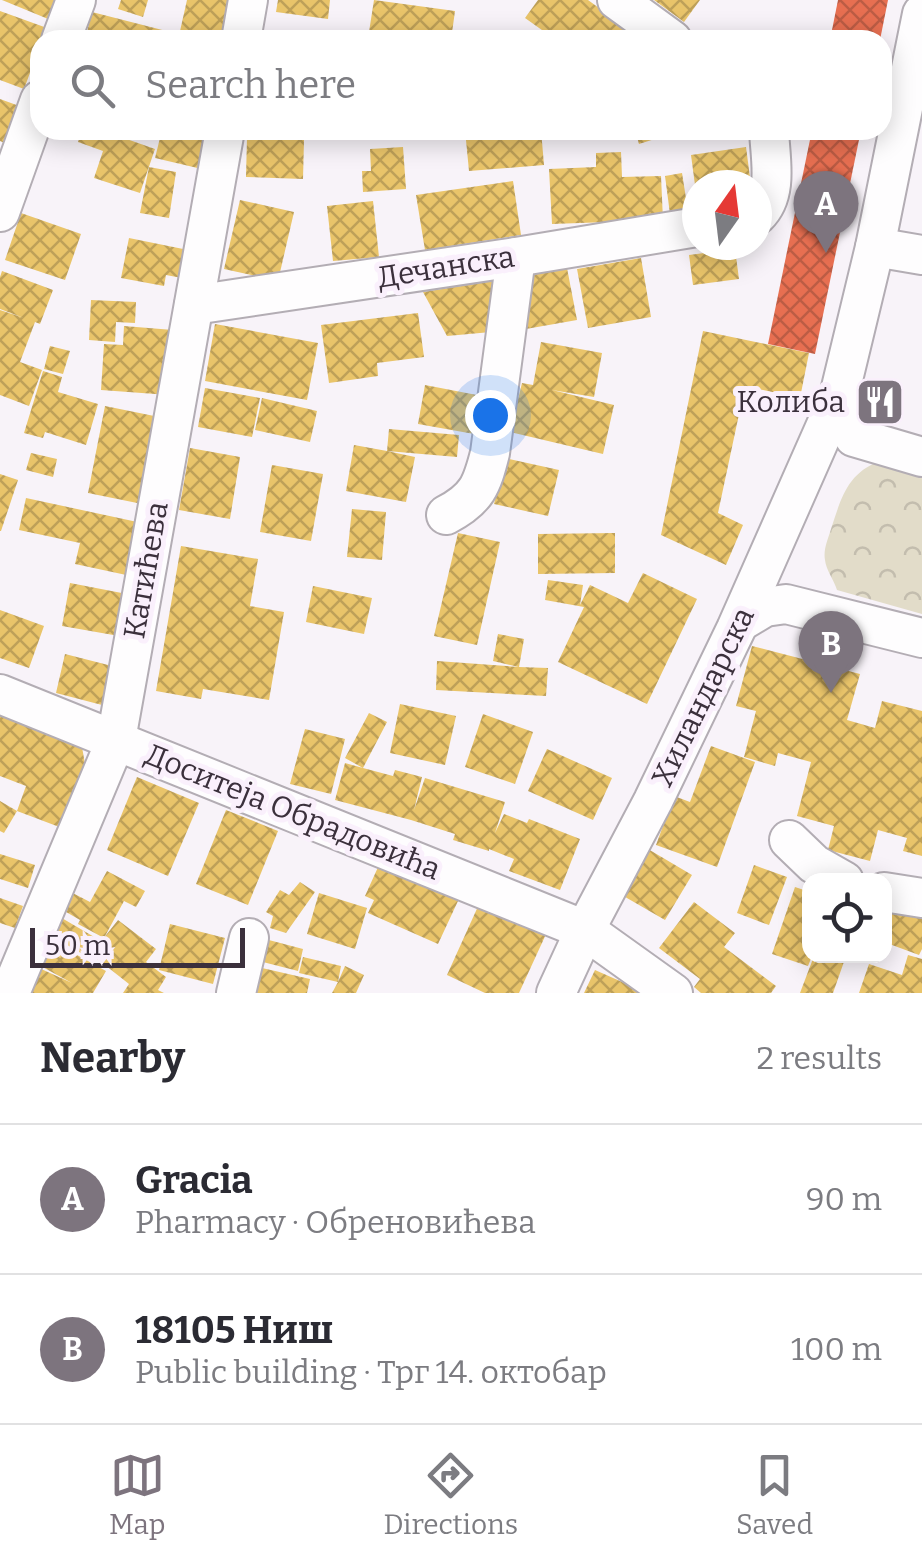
<!DOCTYPE html>
<html lang="en">
<head>
<meta charset="utf-8">
<style>
  body { margin:0; font-family:Bitter,serif; background:#f2f2f3; color:#2b2b33 }
  .controls { position:absolute; right:30px; bottom:30px; display:grid; overflow:hidden; border-radius:20px; box-shadow:0 5px 25px #0003 }
  .controls button { width:90px; height:90px; display:grid; place-items:center; padding:0; border:0; border-bottom:2px solid #e1e1e2; background:#fff; color:#2b2b33; font:50px sans-serif }
  .compass { position:absolute; left:682px; top:170px; width:90px; height:90px; border-radius:50%; background:#fff; box-shadow:0 5px 25px #0003; rotate:14deg }
  .scale { position:absolute; left:30px; bottom:25px; width:215px; box-sizing:border-box; padding-left:10px; border:5px solid #3b303c; border-top:0; font-size:28px; line-height:35px; white-space:nowrap; color:#3b303c; -webkit-text-stroke:8px #faf0fc; paint-order:stroke }
  .you { position:absolute; left:490px; top:415px; width:35px; height:35px; margin:-25px; border:8px solid #fff; border-radius:50%; background:#1a73e8; box-shadow:0 0 0 15px #1a73e833 }
  .badge { display:grid; place-items:center; width:65px; height:65px; border-radius:50%; background:#7d747e; color:#fff; font-size:32px; font-weight:700 }
  .pin { position:absolute; translate:-50% -82px; filter:drop-shadow(0 2px 5px #0008) }
  .pin::after { content:''; position:absolute; top:52px; width:35px; height:30px; background:inherit; clip-path:polygon(0 0,100% 0,50% 100%) }
  .list { margin:0; padding:0; list-style:none }
  h2 { display:flex; justify-content:space-between; align-items:center; height:130px; margin:0; padding:0 40px; font-size:42px }
  h2 small { font-size:32px; font-weight:400; color:#7c7c81 }
  .list li { display:grid; grid-template-columns:65px 1fr auto; gap:30px; align-items:center; box-sizing:border-box; height:150px; padding:0 40px; border-top:2px solid #e1e1e2 }
  .list b { display:block; font-size:38px; white-space:nowrap }
  .list p { margin:0; font-size:32px; white-space:nowrap; color:#7c7c81 }
  .list em { font-size:32px; font-style:normal; color:#7c7c81 }
  .icon { flex:none; width:55px; height:55px; fill:none; stroke:currentColor; stroke-width:2; stroke-linecap:round; stroke-linejoin:round }
  .map { position:relative; flex:none; width:922px; height:993px; overflow:hidden }
  .search { position:absolute; background:#fff; box-shadow:0 5px 25px #0003; left:30px; right:30px; top:30px; height:110px; display:flex; align-items:center; gap:25px; box-sizing:border-box; padding:0 35px; border-radius:30px; color:#7c7c81; font-size:38px }
  .sheet { height:430px; background:#fff }
  nav { display:flex; justify-content:space-around; align-items:center; box-sizing:border-box; height:140px; border-top:2px solid #e1e1e2; background:#fff; font-size:28px; color:#7c7c81 }
  nav a { display:grid; justify-items:center; gap:5px }
  nav .on { color:#7d747e }
  .map>svg:first-child { display:block }
  .forest { fill:url(#forest-crowns) }
  .homes { fill:url(#homes-cross-hatch) }
  .shops { fill:url(#shops-cross-hatch) }
  .lines { fill:none; stroke-linecap:round; stroke-linejoin:round }
  .minor-casing { stroke:#b3adb4; stroke-width:42 }
  .minor { stroke:#fefdfe; stroke-width:38 }
  .labels { text-anchor:middle; stroke-width:10; stroke-linejoin:round; paint-order:stroke }
  .street-label { font-size:30px; fill:#3b303c; stroke:#faf0fc }
  .poi-label { font-size:30px; fill:#3b303c; stroke:#faf0fc; text-anchor:end }
</style>
</head>
<body>
<div class="map">
<svg width="922" height="993" viewBox="0 0 922 993">
  <defs>
    <pattern id="forest-crowns" width="20" height="18" patternUnits="userSpaceOnUse" patternTransform="scale(2.5)"><rect width="20" height="18" fill="#e2dcc9"/><path d="M2 6a3 3 0 1 1 6 0M12 15a3 3 0 1 1 6 0" fill="none" stroke="#c3bdae"/></pattern>
    <pattern id="homes-cross-hatch" width="8" height="8" patternUnits="userSpaceOnUse" patternTransform="scale(2.5)"><rect width="8" height="8" fill="#e9c46a"/><path d="M0 0l8 8M0 8l8-8" fill="none" stroke="#bea058"/></pattern>
    <pattern id="shops-cross-hatch" width="8" height="8" patternUnits="userSpaceOnUse" patternTransform="scale(2.5)"><rect width="8" height="8" fill="#e76f51"/><path d="M0 0l8 8M0 8l8-8" fill="none" stroke="#bc5c44"/></pattern>
  </defs>
  <rect width="100%" height="100%" fill="#f8f3f9"/>
  <path class="forest" d="M 880,461 L 922,472 L 922,614 L 837,590 C 834,580 826,570 825,560 C 823,550 828,539 831,529 C 841,499 847,473 880,461 Z"/>
  <g class="homes">
    <path d="M 2,0 L 61,0 L 53,21 Z"/>
    <path d="M 121,0 L 148,0 L 143,17 L 118,9 Z"/>
    <path d="M 187,0 L 228,0 L 238,2 L 230,40 L 178,40 Z"/>
    <path d="M 278,0 L 330,0 L 328,19 L 276,12 Z"/>
    <path d="M 374,0 L 455,11 L 451,40 L 381,40 L 382,35 L 369,32 Z"/>
    <path d="M 538,0 L 588,0 L 625,27 L 616,40 L 556,40 L 525,18 Z"/>
    <path d="M 654,0 L 700,0 L 684,22 Z"/>
    <path d="M 0,11 L 47,28 L 42,40 L 40,40 L 40,46 L 24,89 L 0,80 Z"/>
    <path d="M 92,12 L 174,33 L 172,40 L 85,40 Z"/>
    <path d="M 0,99 L 22,107 L 7,144 L 0,141 Z"/>
    <path d="M 82,130 L 101,130 L 155,149 L 140,193 L 94,178 L 103,151 L 78,142 Z"/>
    <path d="M 162,130 L 175,130 L 213,140 L 206,170 L 155,158 Z"/>
    <path d="M 465,130 L 541,130 L 544,165 L 469,171 Z"/>
    <path d="M 546,130 L 607,130 L 608,133 L 547,139 Z"/>
    <path d="M 635,130 L 680,130 L 680,131 L 639,144 Z"/>
    <path d="M 247,138 L 304,140 L 303,179 L 246,177 Z"/>
    <path d="M 403,147 L 406,189 L 363,192 L 362,171 L 371,171 L 370,149 Z"/>
    <path d="M 746,147 L 751,185 L 695,185 L 691,155 Z"/>
    <path d="M 621,152 L 622,177 L 661,176 L 663,220 L 552,224 L 549,169 L 596,167 L 596,153 Z"/>
    <path d="M 149,167 L 176,172 L 169,218 L 140,213 Z"/>
    <path d="M 682,173 L 688,211 L 670,214 L 665,176 Z"/>
    <path d="M 513,181 L 521,235 L 425,250 L 416,195 Z"/>
    <path d="M 240,200 L 294,212 L 278,281 L 224,269 Z"/>
    <path d="M 373,201 L 379,257 L 333,261 L 327,206 Z"/>
    <path d="M 21,213 L 81,234 L 65,280 L 5,260 Z"/>
    <path d="M 129,238 L 193,251 L 187,279 L 166,275 L 164,286 L 121,278 Z"/>
    <path d="M 735,249 L 739,279 L 693,285 L 689,255 Z"/>
    <path d="M 641,258 L 651,317 L 588,328 L 577,269 Z"/>
    <path d="M 567,268 L 577,320 L 526,329 L 517,276 Z"/>
    <path d="M 2,271 L 53,290 L 40,324 L 35,322 L 20,362 L 42,370 L 29,406 L 0,395 L 0,310 L 24,318 L 0,309 L 0,277 Z"/>
    <path d="M 506,279 L 491,332 L 447,336 L 423,292 Z"/>
    <path d="M 91,300 L 136,302 L 135,323 L 116,322 L 115,342 L 89,340 Z"/>
    <path d="M 418,313 L 424,357 L 377,363 L 378,376 L 329,383 L 321,325 Z"/>
    <path d="M 215,324 L 318,343 L 307,400 L 205,381 Z"/>
    <path d="M 124,326 L 173,330 L 169,395 L 101,390 L 104,344 L 123,345 Z"/>
    <path d="M 703,331 L 809,353 L 800,398 L 745,386 L 718,513 L 743,525 L 726,565 L 661,535 Z"/>
    <path d="M 541,342 L 602,353 L 594,397 L 552,390 L 614,405 L 603,454 L 510,432 L 522,383 L 533,385 Z"/>
    <path d="M 50,346 L 70,351 L 63,374 L 44,369 Z"/>
    <path d="M 43,371 L 62,377 L 58,392 L 98,404 L 86,445 L 45,432 L 43,438 L 24,433 Z"/>
    <path d="M 425,385 L 482,396 L 474,434 L 418,424 Z"/>
    <path d="M 205,388 L 260,398 L 252,437 L 198,427 Z"/>
    <path d="M 262,398 L 317,411 L 310,442 L 255,430 Z"/>
    <path d="M 105,406 L 164,418 L 147,505 L 88,493 Z"/>
    <path d="M 389,429 L 459,435 L 457,457 L 387,451 L 415,457 L 406,502 L 346,491 L 354,445 L 387,451 Z"/>
    <path d="M 190,448 L 240,457 L 230,519 L 179,510 Z"/>
    <path d="M 31,453 L 57,459 L 53,477 L 26,470 Z"/>
    <path d="M 505,458 L 559,470 L 548,516 L 494,504 Z"/>
    <path d="M 272,465 L 323,474 L 311,541 L 260,532 Z"/>
    <path d="M 0,474 L 18,480 L 1,531 L 0,531 Z"/>
    <path d="M 26,498 L 142,523 L 131,576 L 75,564 L 80,543 L 19,530 Z"/>
    <path d="M 352,509 L 386,512 L 382,560 L 347,557 Z"/>
    <path d="M 458,533 L 500,542 L 477,645 L 434,636 Z"/>
    <path d="M 615,533 L 615,573 L 538,574 L 538,534 Z"/>
    <path d="M 181,546 L 258,559 L 250,606 L 284,612 L 269,700 L 203,689 L 201,699 L 156,691 Z"/>
    <path d="M 643,573 L 697,599 L 647,704 L 558,662 L 584,607 L 545,600 L 548,580 L 583,585 L 580,605 L 590,585 L 628,603 Z"/>
    <path d="M 70,583 L 127,594 L 119,636 L 62,626 Z"/>
    <path d="M 313,586 L 372,598 L 364,634 L 306,622 Z"/>
    <path d="M 0,610 L 44,626 L 29,668 L 0,658 Z"/>
    <path d="M 498,634 L 524,639 L 519,667 L 548,668 L 546,696 L 436,690 L 437,661 L 519,667 L 493,661 Z"/>
    <path d="M 752,646 L 860,674 L 847,720 L 875,728 L 882,701 L 922,711 L 922,856 L 903,851 L 907,838 L 878,830 L 870,861 L 828,850 L 834,826 L 797,816 L 811,762 L 778,753 L 775,766 L 744,757 L 756,711 L 736,706 Z"/>
    <path d="M 65,654 L 112,666 L 102,705 L 56,693 Z"/>
    <path d="M 400,704 L 456,716 L 445,765 L 390,753 Z"/>
    <path d="M 0,710 L 82,747 L 85,764 L 62,828 L 17,811 L 26,786 L 0,776 Z"/>
    <path d="M 369,713 L 387,722 L 363,768 L 393,776 L 395,770 L 422,777 L 414,810 L 425,778 L 505,802 L 495,833 L 504,814 L 527,823 L 529,819 L 580,839 L 560,890 L 509,871 L 514,859 L 489,849 L 489,851 L 453,840 L 455,834 L 411,820 L 335,800 L 345,763 L 363,768 L 345,758 Z"/>
    <path d="M 483,714 L 533,732 L 515,784 L 465,767 Z"/>
    <path d="M 305,729 L 345,739 L 331,794 L 290,784 Z"/>
    <path d="M 711,746 L 755,762 L 717,867 L 656,845 L 674,796 L 690,802 Z"/>
    <path d="M 547,749 L 612,778 L 593,820 L 528,791 Z"/>
    <path d="M 137,777 L 199,803 L 168,876 L 107,850 Z"/>
    <path d="M 0,801 L 17,811 L 4,833 L 0,831 Z"/>
    <path d="M 226,810 L 278,831 L 248,905 L 196,884 Z"/>
    <path d="M 648,849 L 692,875 L 665,920 L 620,894 Z"/>
    <path d="M 0,854 L 35,865 L 28,888 L 0,879 Z"/>
    <path d="M 379,865 L 458,901 L 438,944 L 368,913 L 374,900 L 365,896 Z"/>
    <path d="M 754,865 L 787,877 L 769,925 L 737,913 Z"/>
    <path d="M 107,871 L 145,891 L 136,907 L 124,901 L 104,938 L 78,924 L 80,920 L 54,905 L 63,888 L 90,902 Z"/>
    <path d="M 300,882 L 315,892 L 286,933 L 270,928 L 273,916 L 266,912 L 280,890 L 289,895 Z"/>
    <path d="M 795,887 L 810,892 L 810,956 L 812,956 L 808,966 L 772,954 Z"/>
    <path d="M 319,893 L 367,908 L 355,949 L 307,934 Z"/>
    <path d="M 884,896 L 922,910 L 922,949 L 919,955 L 884,942 Z"/>
    <path d="M 0,898 L 23,906 L 15,928 L 0,923 Z"/>
    <path d="M 480,902 L 547,932 L 519,993 L 485,993 L 447,975 Z"/>
    <path d="M 694,902 L 735,933 L 724,947 L 776,986 L 771,993 L 701,993 L 694,987 L 700,979 L 659,948 Z"/>
    <path d="M 60,917 L 96,938 L 86,956 L 50,935 Z"/>
    <path d="M 118,920 L 156,949 L 146,962 L 166,977 L 158,990 L 164,993 L 123,993 L 129,984 L 91,954 Z"/>
    <path d="M 170,924 L 225,938 L 213,984 L 159,970 Z"/>
    <path d="M 265,939 L 303,949 L 298,971 L 259,961 Z"/>
    <path d="M 50,940 L 106,971 L 93,993 L 26,993 L 39,968 L 72,983 L 37,964 Z"/>
    <path d="M 908,955 L 922,959 L 922,993 L 859,993 L 869,964 L 902,975 Z"/>
    <path d="M 814,956 L 846,956 L 833,993 L 800,993 Z"/>
    <path d="M 303,957 L 341,966 L 338,982 L 345,966 L 364,975 L 356,993 L 332,993 L 338,982 L 299,973 Z"/>
    <path d="M 262,968 L 310,979 L 307,993 L 256,993 Z"/>
    <path d="M 595,970 L 647,993 L 584,993 Z"/>
  </g>
  <g class="shops">
    <path d="M 838,0 L 888,0 L 880,40 L 830,40 Z"/>
    <path d="M 812,130 L 861,130 L 815,354 L 768,344 Z"/>
  </g>
  <g class="lines">
    <g class="minor-casing">
      <g id="minor">
        <path d="M 617,0 L 672,40"/>
        <path d="M 61,40 L 76,0"/>
        <path d="M 241,40 L 248,0"/>
        <path d="M 0,212 L 40,100"/>
        <path d="M 757,215 C 779,194 770,158 769,130"/>
        <path d="M 875,247 L 922,255"/>
        <path d="M 194,305 L 516,257 L 697,227"/>
        <path d="M 839,396 L 841,415 L 854,437 L 922,457"/>
        <path d="M 446,515 C 477,499 482,485 490,453 L 516,257"/>
        <path d="M 740,622 L 765,607 L 786,604 L 922,638"/>
        <path d="M 0,694 L 585,930 L 673,993"/>
        <path d="M 789,840 L 814,864 L 844,881"/>
        <path d="M 884,892 L 922,898"/>
        <path d="M 10,993 L 116,740 L 225,130"/>
        <path d="M 236,993 L 249,938"/>
        <path d="M 556,993 L 585,930 L 653,801 L 736,629 L 839,396 L 875,247 L 922,14"/>
      </g>
    </g>
    <use href="#minor" class="minor"/>
  </g>
  <defs>
    <g id="restaurant-square" transform="scale(2.5)"><rect x="-9" y="-9" width="18" height="18" rx="4" fill="#7d747e" stroke="#faf0fc"/><path d="M-5-6h1v4h1v-4h1v4h1v-4h1v5L-1.5 .5V6h-2V.5L-5-1ZM5-6V6H3V1.5H1.5Q1.5-4 5-6Z" fill="#fff"/></g>
  </defs>
  <g fill-rule="evenodd">
    <use href="#restaurant-square" x="880" y="402"/>
  </g>
  <g class="labels">
    <g class="street-label">
      <text transform="translate(446 267) rotate(-9)" y="10">Дечанска</text>
      <text transform="translate(146 570) rotate(-80)" y="10">Катићева</text>
      <text transform="translate(703 697) rotate(-64)" y="10">Хиландарска</text>
      <text transform="translate(293 812) rotate(22)" y="10">Доситеја Обрадовића</text>
    </g>
    <g class="poi-label">
      <text x="845" y="412">Колиба</text>
    </g>
  </g>
</svg>
<div class="controls">
<button><svg class="icon" aria-label="locate" viewBox="0 0 24 24"><circle cx="12" cy="12" r="6"/><path d="M12 2v4M12 18v4M2 12h4M18 12h4"/></svg></button>
</div>
<svg class="compass" viewBox="-18 -18 36 36"><path d="M0-13l5 13h-10z" fill="#e53935"/><path d="M0 13l5-13h-10z" fill="#7c7c81"/></svg>
<div class="scale">50 m</div>
<div class="you"></div>
<div class="pin badge" style="left:826px;top:253px">A</div>
<div class="pin badge" style="left:831px;top:693px">B</div>
<div class="search"><svg class="icon" aria-label="search" viewBox="0 0 24 24"><circle cx="10" cy="10" r="6"/><path d="M15 15l6 6"/></svg>Search here</div>
</div>
<section class="sheet">
<h2>Nearby<small>2 results</small></h2>
<ul class="list">
<li><span class="badge">A</span><div><b>Gracia</b><p>Pharmacy · Обреновићева</p></div><em>90 m</em></li>
<li><span class="badge">B</span><div><b>18105 Ниш</b><p>Public building · Трг 14. октобар</p></div><em>100 m</em></li>
</ul>
</section>
<nav>
<a class="on"><svg class="icon" aria-label="map" viewBox="0 0 24 24"><path d="M3 6l6-2 6 2 6-2v14l-6 2-6-2-6 2zM9 4v14M15 6v14"/></svg>Map</a>
<a><svg class="icon" aria-label="directions" viewBox="0 0 24 24"><path d="M12 3l9 9-9 9-9-9zM9 14v-3h6M13 9l2 2-2 2"/></svg>Directions</a>
<a><svg class="icon" aria-label="saved" viewBox="0 0 24 24"><path d="M7 4h10v16l-5-4-5 4z"/></svg>Saved</a>
</nav>
</body>
</html>
